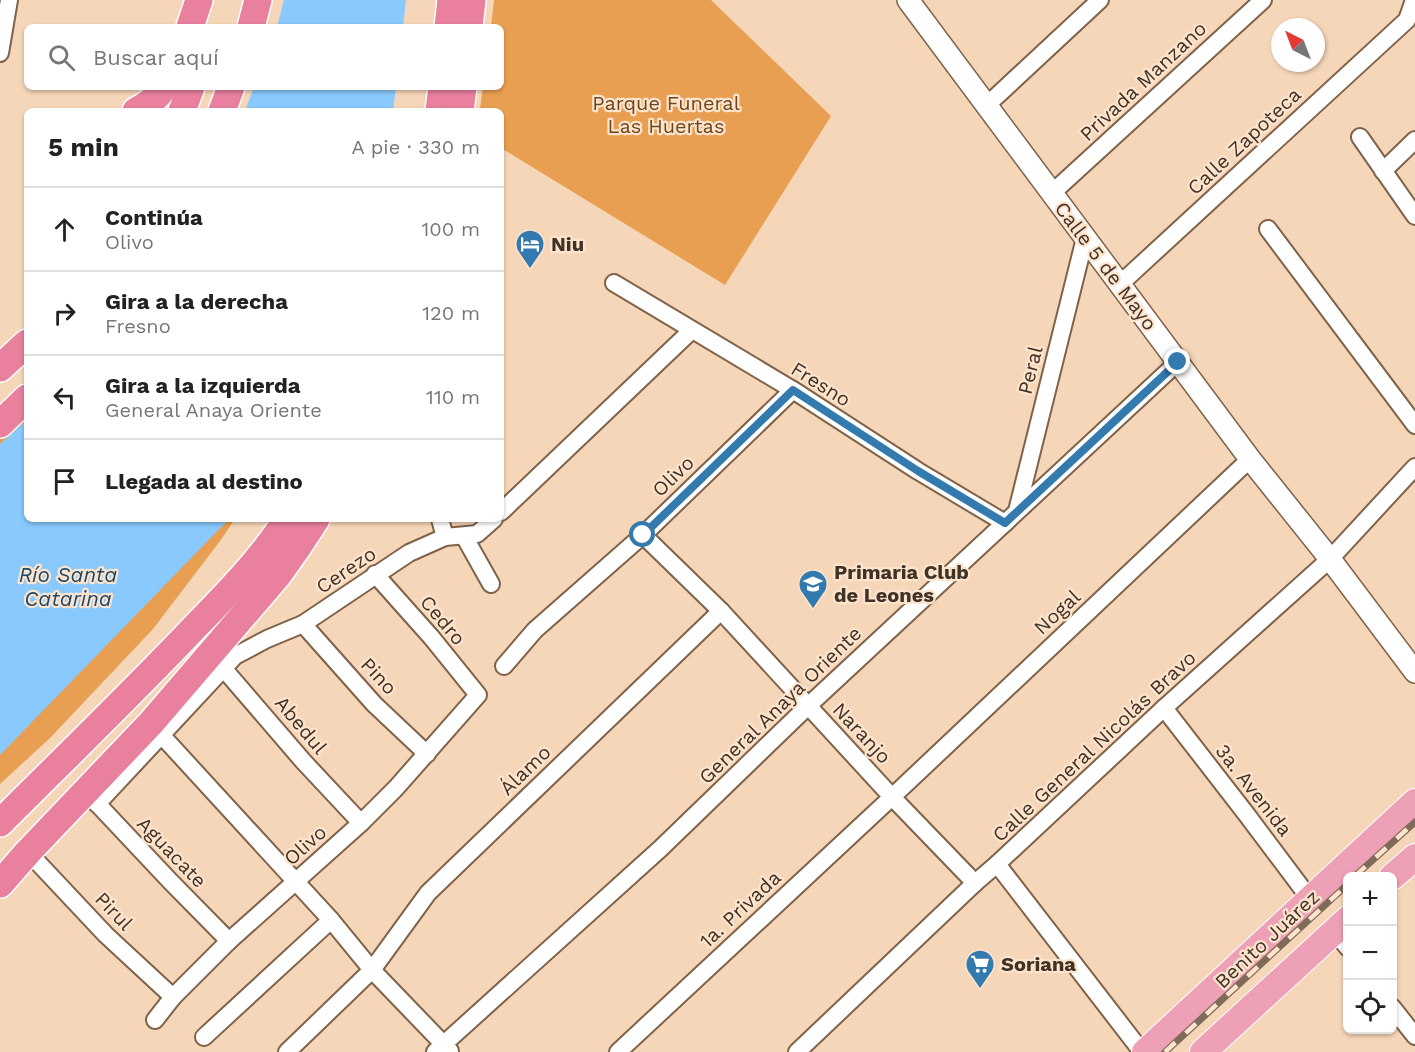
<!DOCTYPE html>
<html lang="es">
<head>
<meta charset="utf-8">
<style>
  body { margin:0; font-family:"Work Sans",sans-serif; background:#f6f6f6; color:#222 }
  .controls { position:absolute; right:18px; bottom:18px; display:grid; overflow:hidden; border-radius:9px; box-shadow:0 2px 4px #0004 }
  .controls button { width:54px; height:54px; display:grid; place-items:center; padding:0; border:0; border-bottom:2px solid #e0e0e0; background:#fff; color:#222; font:30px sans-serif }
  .compass { position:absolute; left:1271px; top:18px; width:54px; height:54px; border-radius:50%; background:#fff; box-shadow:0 2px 4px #0004; rotate:318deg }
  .stop { position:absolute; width:18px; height:18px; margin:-14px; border:4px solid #337aae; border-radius:50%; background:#fff }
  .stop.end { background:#337aae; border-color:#fff; box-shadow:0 2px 6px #0008 }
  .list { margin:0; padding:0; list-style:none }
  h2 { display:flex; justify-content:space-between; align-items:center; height:78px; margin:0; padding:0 24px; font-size:26px }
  h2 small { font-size:20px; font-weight:400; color:#767676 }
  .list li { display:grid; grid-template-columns:39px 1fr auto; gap:18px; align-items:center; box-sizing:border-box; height:84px; padding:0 24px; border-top:2px solid #e0e0e0 }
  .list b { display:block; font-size:22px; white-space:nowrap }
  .list p { margin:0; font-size:20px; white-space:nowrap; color:#767676 }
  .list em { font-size:20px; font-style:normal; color:#767676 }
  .icon { flex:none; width:33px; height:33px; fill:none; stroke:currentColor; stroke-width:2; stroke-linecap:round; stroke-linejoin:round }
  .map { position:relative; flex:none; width:1415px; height:1052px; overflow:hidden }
  .search { position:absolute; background:#fff; box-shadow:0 2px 4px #0004; left:24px; top:24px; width:480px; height:66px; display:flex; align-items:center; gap:15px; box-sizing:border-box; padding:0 21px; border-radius:9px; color:#767676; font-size:22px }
  .panel { position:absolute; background:#fff; box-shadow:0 2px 4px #0004; left:24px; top:108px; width:480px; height:414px; border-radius:9px }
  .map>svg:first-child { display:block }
  .green { fill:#e99f52 }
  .water { fill:#89c9fe }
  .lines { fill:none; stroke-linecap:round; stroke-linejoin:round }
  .minor-casing { stroke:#7f6248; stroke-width:20 }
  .tertiary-casing { stroke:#7f6248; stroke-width:24 }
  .primary-casing { stroke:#fff; stroke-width:28 }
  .trunk-casing { stroke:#fff; stroke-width:30 }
  .minor { stroke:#fff; stroke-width:16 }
  .tertiary { stroke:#fff; stroke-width:21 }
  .primary { stroke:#eea0b6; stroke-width:26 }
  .trunk { stroke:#e8809e; stroke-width:27 }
  .rail-casing { stroke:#7e6b59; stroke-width:7 }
  .rail { stroke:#fee4cc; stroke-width:4.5; stroke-dasharray:14; stroke-linecap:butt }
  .route { stroke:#337aae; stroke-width:8 }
  .labels { text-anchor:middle; stroke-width:4.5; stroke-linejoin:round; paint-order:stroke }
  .street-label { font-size:20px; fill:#3f3227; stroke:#fee4cc }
  .park-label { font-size:20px; fill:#6e461d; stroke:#fee4cc }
  .poi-label { font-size:20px; font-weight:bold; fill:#3f3227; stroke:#fee4cc; text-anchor:start }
  .water-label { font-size:21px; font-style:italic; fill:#1a496c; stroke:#fee4cc }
</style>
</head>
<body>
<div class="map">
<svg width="1415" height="1052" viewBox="0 0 1415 1052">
  <rect width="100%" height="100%" fill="#f6d6b8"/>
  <g class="green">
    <path d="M 494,0 L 711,0 L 831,116 L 725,285 L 501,148 L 501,111 L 480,111 L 480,109 L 483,87 L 501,87 L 501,27 L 491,27 Z"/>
    <path d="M 27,407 L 27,519 L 235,519 L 220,541 L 153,629 L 50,738 L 0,784 L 0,434 Z"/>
  </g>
  <g class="water">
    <path d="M 284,0 L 406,0 L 403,27 L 277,27 Z"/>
    <path d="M 254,87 L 396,87 L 393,111 L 245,111 Z"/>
    <path d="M 27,420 L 27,519 L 229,519 L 0,755 L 0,444 Z"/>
  </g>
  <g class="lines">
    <g class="minor-casing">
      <g id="minor">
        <path d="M 0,53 L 9,0"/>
        <path d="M 986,106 L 1100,0"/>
        <path d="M 1360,137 L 1415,216"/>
        <path d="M 1383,171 L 1415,140"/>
        <path d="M 1052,193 L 1263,0"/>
        <path d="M 1268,229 L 1415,425"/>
        <path d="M 614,283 L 793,390 L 918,471 L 1005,523"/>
        <path d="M 1120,284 L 1407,20 L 1414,0"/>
        <path d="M 1017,511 L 1085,238"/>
        <path d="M 501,512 L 692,330"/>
        <path d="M 440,519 L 445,537"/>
        <path d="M 643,535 L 721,611 L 892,797 L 975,883"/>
        <path d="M 464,536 L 491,584"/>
        <path d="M 303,624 L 374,704 L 427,754"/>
        <path d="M 217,661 L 303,761 L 361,823"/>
        <path d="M 504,666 L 535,630 L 643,535 L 793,390"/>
        <path d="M 1164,708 L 1247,815 L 1310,899"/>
        <path d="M 154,727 L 331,920 L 372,970 L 450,1051"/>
        <path d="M 90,796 L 170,881 L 229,941"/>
        <path d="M 97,804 L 235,656 L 267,639 L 303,624 L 409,553 L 445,537 L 477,534 L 494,519"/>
        <path d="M 28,852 L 106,935 L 173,997"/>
        <path d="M 997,864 L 1142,1052"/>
        <path d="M 1334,931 L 1348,948"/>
        <path d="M 1392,1007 L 1415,1036"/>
        <path d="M 155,1020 L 173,997 L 229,941 L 361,823 L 396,788 L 478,695 L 432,638 L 375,574"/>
        <path d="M 204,1037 L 331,920"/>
        <path d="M 287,1052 L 372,970 L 428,893 L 721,611"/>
        <path d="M 435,1052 L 660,849 L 809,705 L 1178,362"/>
        <path d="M 618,1052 L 892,797 L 1250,459"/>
        <path d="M 797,1052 L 975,883 L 997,864 L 1164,708 L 1330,559 L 1415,467"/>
      </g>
    </g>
    <g class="tertiary-casing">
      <path id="tertiary" d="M 908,0 L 1250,459 L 1330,559 L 1415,672"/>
    </g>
    <g class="primary-casing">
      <g id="primary">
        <path d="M 1392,877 L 1415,857"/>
        <path d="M 1145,1052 L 1415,802"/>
        <path d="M 1203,1052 L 1348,919"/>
      </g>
    </g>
    <g class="trunk-casing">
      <g id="trunk">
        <path d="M 190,27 L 199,0"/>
        <path d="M 251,27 L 258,0"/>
        <path d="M 448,27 L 451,0"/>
        <path d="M 469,27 L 472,0"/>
        <path d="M 136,111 C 148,105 157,98 164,87"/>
        <path d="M 182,111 L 191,87"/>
        <path d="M 222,111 L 231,87"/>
        <path d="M 439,111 L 442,87"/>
        <path d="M 460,111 L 463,87"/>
        <path d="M 0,368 L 27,343"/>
        <path d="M 0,424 L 27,398"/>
        <path d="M 0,823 C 64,759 129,696 191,631 C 225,596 261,560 287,519"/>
        <path d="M 0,884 L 28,852 L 151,723 L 278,575 L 297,548 L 316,519"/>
      </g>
    </g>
    <use href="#minor" class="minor"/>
    <use href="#tertiary" class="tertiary"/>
    <use href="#primary" class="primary"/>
    <use href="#trunk" class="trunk"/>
    <g class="rail-casing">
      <g id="rail">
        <path d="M 1355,876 L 1415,822"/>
        <path d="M 1165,1052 L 1348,884"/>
      </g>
    </g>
    <use href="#rail" class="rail"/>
  </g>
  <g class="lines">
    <path class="route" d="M 643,535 L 793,390 L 918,471 L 1005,523 L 1178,362"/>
  </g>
  <defs>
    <g id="hotel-pin" transform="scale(1.5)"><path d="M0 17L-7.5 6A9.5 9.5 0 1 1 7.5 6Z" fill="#337aae" stroke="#fee4cc"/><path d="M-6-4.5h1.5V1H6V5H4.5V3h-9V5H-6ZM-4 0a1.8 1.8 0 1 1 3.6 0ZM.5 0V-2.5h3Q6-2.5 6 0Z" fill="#fff"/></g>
    <g id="school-pin" transform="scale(1.5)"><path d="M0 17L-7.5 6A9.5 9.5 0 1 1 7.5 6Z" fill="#337aae" stroke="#fee4cc"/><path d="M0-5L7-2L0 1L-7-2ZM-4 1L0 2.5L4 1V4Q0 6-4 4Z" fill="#fff"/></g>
    <g id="supermarket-pin" transform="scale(1.5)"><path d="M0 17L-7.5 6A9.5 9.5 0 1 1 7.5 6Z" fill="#337aae" stroke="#fee4cc"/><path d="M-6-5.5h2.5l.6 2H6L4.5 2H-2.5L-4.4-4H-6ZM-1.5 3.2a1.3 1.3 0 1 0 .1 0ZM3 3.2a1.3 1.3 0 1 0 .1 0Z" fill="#fff"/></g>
  </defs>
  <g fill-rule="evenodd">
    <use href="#hotel-pin" x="530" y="244"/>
    <use href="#school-pin" x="813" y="584"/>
    <use href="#supermarket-pin" x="980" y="964"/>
  </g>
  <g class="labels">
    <g class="street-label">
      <text transform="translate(1143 81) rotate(-43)" y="7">Privada Manzano</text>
      <text transform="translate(1244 141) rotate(-43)" y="7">Calle Zapoteca</text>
      <text transform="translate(1106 266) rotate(53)" y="7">Calle 5 de Mayo</text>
      <text transform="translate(1030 370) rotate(-76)" y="7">Peral</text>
      <text transform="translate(821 384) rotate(32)" y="7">Fresno</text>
      <text transform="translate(673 476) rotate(-44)" y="7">Olivo</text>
      <text transform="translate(346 570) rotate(-34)" y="7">Cerezo</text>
      <text transform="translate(1057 612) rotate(-43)" y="7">Nogal</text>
      <text transform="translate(443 620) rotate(50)" y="7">Cedro</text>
      <text transform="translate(379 676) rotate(47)" y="7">Pino</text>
      <text transform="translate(780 705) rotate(-44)" y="7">General Anaya Oriente</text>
      <text transform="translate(301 725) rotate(50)" y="7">Abedul</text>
      <text transform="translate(862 733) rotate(47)" y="7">Naranjo</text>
      <text transform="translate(1094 746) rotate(-43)" y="7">Calle General Nicolás Bravo</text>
      <text transform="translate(525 770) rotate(-44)" y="7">Álamo</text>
      <text transform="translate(1254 790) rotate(52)" y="7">3a. Avenida</text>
      <text transform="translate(305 845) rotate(-42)" y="7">Olivo</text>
      <text transform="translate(172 852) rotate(46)" y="7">Aguacate</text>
      <text transform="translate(740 909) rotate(-43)" y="7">1a. Privada</text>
      <text transform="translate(114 911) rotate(46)" y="7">Pirul</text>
      <text transform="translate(1267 939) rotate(-43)" y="7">Benito Juárez</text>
    </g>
    <g class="park-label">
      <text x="666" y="110">Parque Funeral<tspan x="666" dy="23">Las Huertas</tspan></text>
    </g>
    <g class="poi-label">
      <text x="551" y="251">Niu</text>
      <text x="834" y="579">Primaria Club<tspan x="834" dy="23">de Leones</tspan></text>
      <text x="1001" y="971">Soriana</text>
    </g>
    <g class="water-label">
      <text x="68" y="582">Río Santa<tspan x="68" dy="24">Catarina</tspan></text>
    </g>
  </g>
</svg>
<div class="controls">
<button>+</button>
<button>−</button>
<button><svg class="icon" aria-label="locate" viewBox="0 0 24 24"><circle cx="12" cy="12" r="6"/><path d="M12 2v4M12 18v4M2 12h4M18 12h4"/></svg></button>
</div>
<svg class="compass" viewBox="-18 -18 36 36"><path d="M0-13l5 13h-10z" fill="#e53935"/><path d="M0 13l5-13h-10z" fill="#767676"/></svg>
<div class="stop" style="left:643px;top:535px"></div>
<div class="stop end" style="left:1178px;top:362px"></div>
<div class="search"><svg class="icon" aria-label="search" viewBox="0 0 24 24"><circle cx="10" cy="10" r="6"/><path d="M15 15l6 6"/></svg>Buscar aquí</div>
<section class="panel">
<h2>5 min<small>A pie · 330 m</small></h2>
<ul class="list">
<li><svg class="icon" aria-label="ahead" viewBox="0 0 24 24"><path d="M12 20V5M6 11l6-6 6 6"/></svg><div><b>Continúa</b><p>Olivo</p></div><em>100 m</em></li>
<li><svg class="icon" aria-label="right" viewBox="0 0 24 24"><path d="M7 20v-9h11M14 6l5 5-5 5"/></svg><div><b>Gira a la derecha</b><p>Fresno</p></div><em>120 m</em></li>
<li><svg class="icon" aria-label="left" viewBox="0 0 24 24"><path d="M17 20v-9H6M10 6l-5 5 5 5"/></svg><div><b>Gira a la izquierda</b><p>General Anaya Oriente</p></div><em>110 m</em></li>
<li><svg class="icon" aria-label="arrive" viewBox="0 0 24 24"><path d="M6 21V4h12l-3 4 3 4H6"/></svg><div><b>Llegada al destino</b></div></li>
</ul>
</section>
</div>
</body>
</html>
